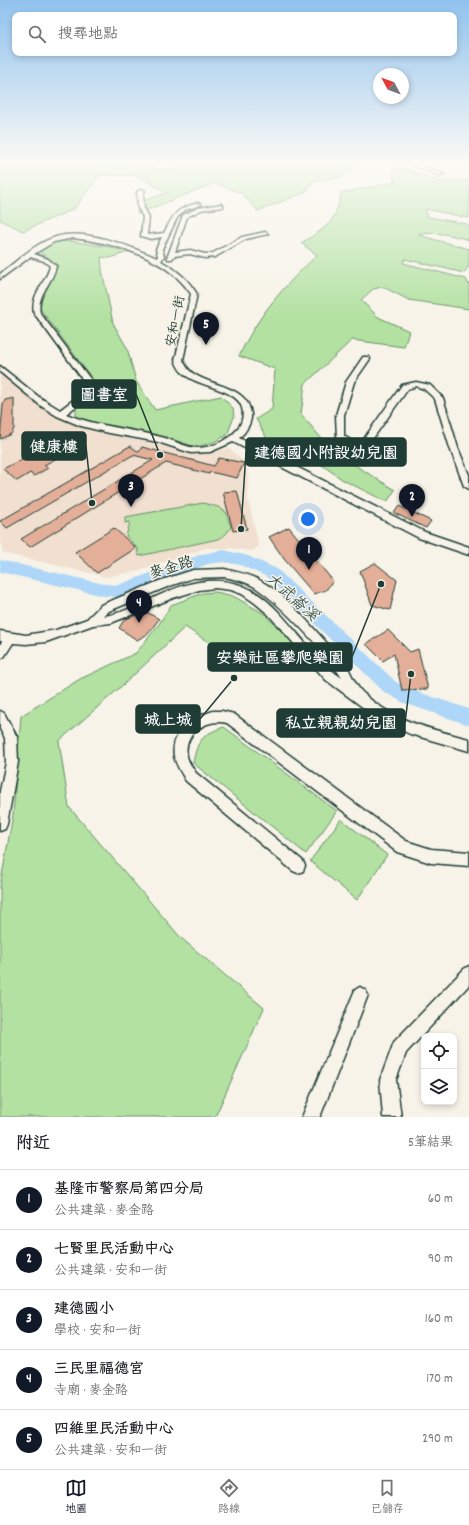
<!DOCTYPE html>
<html lang="zh-TW">
<head>
<meta charset="utf-8">
<style>
  body { margin:0; font-family:Dekko,"LXGW WenKai TC",sans-serif; background:#f6f6f6; color:#202124 }
  .controls { position:absolute; right:12px; bottom:12px; display:grid; overflow:hidden; border-radius:8px; box-shadow:0 2px 6px #0003 }
  .controls button { width:36px; height:36px; display:grid; place-items:center; padding:0; border:0; border-bottom:1px solid #e0e0e0; background:#fff; color:#202124; font:20px sans-serif }
  .compass { position:absolute; left:373px; top:68px; width:36px; height:36px; border-radius:50%; background:#fff; box-shadow:0 2px 6px #0003; rotate:311deg }
  .you { position:absolute; left:308px; top:519px; width:14px; height:14px; margin:-10px; border:3px solid #fff; border-radius:50%; background:#1a73e8; box-shadow:0 0 0 6px #1a73e833 }
  .badge { display:grid; place-items:center; width:26px; height:26px; border-radius:50%; background:#111827; color:#fff; font-size:13px; font-weight:700 }
  .pin { position:absolute; translate:-50% -33px; filter:drop-shadow(0 1px 2px #0008) }
  .pin::after { content:''; position:absolute; top:21px; width:14px; height:12px; background:inherit; clip-path:polygon(0 0,100% 0,50% 100%) }
  .list { margin:0; padding:0; list-style:none }
  h2 { display:flex; justify-content:space-between; align-items:center; height:52px; margin:0; padding:0 16px; font-size:17px }
  h2 small { font-size:13px; font-weight:400; color:#757577 }
  .list li { display:grid; grid-template-columns:26px 1fr auto; gap:12px; align-items:center; box-sizing:border-box; height:60px; padding:0 16px; border-top:1px solid #e0e0e0 }
  .list b { display:block; font-size:15px; white-space:nowrap }
  .list p { margin:0; font-size:13px; white-space:nowrap; color:#757577 }
  .list em { font-size:13px; font-style:normal; color:#757577 }
  .icon { flex:none; width:22px; height:22px; fill:none; stroke:currentColor; stroke-width:2; stroke-linecap:round; stroke-linejoin:round }
  .map { position:relative; flex:none; width:469px; height:1117px; overflow:hidden }
  .search { position:absolute; background:#fff; box-shadow:0 2px 6px #0003; left:12px; right:12px; top:12px; height:44px; display:flex; align-items:center; gap:10px; box-sizing:border-box; padding:0 14px; border-radius:8px; color:#757577; font-size:15px }
  .sheet { height:352px; background:#fff }
  nav { display:flex; justify-content:space-around; align-items:center; box-sizing:border-box; height:56px; border-top:1px solid #e0e0e0; background:#fff; font-size:11px; color:#757577 }
  nav a { display:grid; justify-items:center; gap:2px }
  nav .on { color:#111827 }
  .map>svg:first-child { display:block }
  .built { fill:#f1dfd0 }
  .green { fill:#b2e1a1; stroke:#688f6a }
  .lines { fill:none; stroke-linecap:round; stroke-linejoin:round }
  .river { fill:#add6f8; fill-rule:evenodd }
  .building { fill:#e4af98; stroke:#1f3d34 }
  .minor-casing { stroke:#1f3d34; stroke-width:3 }
  .minor { fill:#f7f3e8; fill-rule:evenodd }
  .labels { text-anchor:middle; stroke-width:3; stroke-linejoin:round; paint-order:stroke }
  .far-street-label { font-size:13px; fill:#1f3d34; stroke:#f7f3e8 }
  .street-label { font-size:15px; fill:#1f3d34; stroke:#f7f3e8 }
  .water-label { font-size:16px; font-style:italic; fill:#3b5c5b; stroke:#f7f3e8 }
  .leader { fill:none; stroke:#1f3d34; stroke-width:1.5 }
  .callout-dot { fill:#1f3d34; stroke:#f7f3e8; stroke-width:1.5 }
  .callout { fill:#1f3d34; stroke:#1f3d34; stroke-width:1.5 }
  .callout-label { font-size:16px; text-anchor:middle; font-weight:bold; fill:#fff }
</style>
</head>
<body>
<div class="map">
<svg width="469" height="1117" viewBox="0 0 469 1117">
  <rect width="100%" height="100%" fill="#f7f3e8"/>
  <filter id="ink" filterUnits="userSpaceOnUse"><feTurbulence type="fractalNoise" baseFrequency=".025" numOctaves="2"/><feDisplacementMap in="SourceGraphic" scale="8" xChannelSelector="R" yChannelSelector="G"/><feConvolveMatrix kernelMatrix="1 2 1 2 8 2 1 2 1" color-interpolation-filters="sRGB"/></filter>
  <g filter="url(#ink)">
    <path class="built" d="M 0,372 L 29,397 L 57,417 L 110,435 L 162,445 L 187,453 L 207,453 L 229,448 L 247,465 L 248,500 L 259,546 L 252,551 L 229,548 L 206,548 L 136,571 L 107,577 L 3,553 L 0,537 Z"/>
    <g class="green">
      <path d="M 0,163 L 157,163 L 153,168 L 168,170 L 197,163 L 341,163 L 354,168 L 342,177 L 314,180 L 306,192 L 258,211 L 241,193 L 215,183 L 137,214 L 140,202 L 167,193 L 139,176 L 100,175 L 74,209 L 23,231 L 0,220 Z"/>
      <path d="M 400,167 L 441,182 L 469,180 L 469,218 L 425,209 L 428,217 L 467,224 L 469,226 L 469,240 C 453,235 434,231 418,235 L 469,249 L 469,266 L 464,273 L 405,259 L 403,263 L 466,279 L 469,285 L 469,309 L 409,300 L 383,287 L 373,289 L 361,300 L 378,317 L 409,331 L 404,347 L 352,340 L 305,384 L 301,414 L 332,451 L 395,490 L 387,502 L 343,480 L 305,453 L 305,460 L 291,448 L 270,444 L 256,419 L 272,409 L 275,369 L 239,356 C 259,314 283,287 317,255 L 301,243 C 326,228 336,223 341,193 L 395,182 L 392,170 Z"/>
      <path d="M 70,241 L 110,247 L 128,252 L 110,258 L 101,257 L 102,270 L 113,323 L 127,348 L 136,381 L 155,410 L 221,396 L 233,408 L 234,417 L 227,435 L 214,442 L 196,447 L 162,436 L 134,433 L 76,417 L 76,407 L 97,393 L 97,385 L 38,306 L 58,266 L 39,251 L 53,242 Z"/>
      <path d="M 203,503 L 218,507 L 226,512 L 231,527 L 226,534 L 218,539 L 139,556 L 137,550 L 139,550 L 126,536 L 130,522 L 125,523 L 125,517 Z"/>
      <path d="M 216,592 L 233,596 L 263,613 L 297,647 L 300,662 L 262,658 L 235,659 L 185,627 L 124,684 L 59,741 L 69,807 L 181,938 L 264,1008 L 215,1117 L 0,1117 L 0,886 L 13,815 L 21,716 L 80,679 L 136,653 L 159,624 L 171,605 L 203,593 Z"/>
      <path d="M 224,727 L 337,811 L 306,854 L 193,763 C 197,740 203,734 224,727 Z"/>
      <path d="M 341,819 L 387,855 L 357,900 L 310,861 Z"/>
    </g>
    <g class="lines">
      <path class="river" d="M 224,550 L 248,556 L 277,569 L 396,682 L 415,691 L 469,709 L 469,725 L 404,703 L 384,692 L 267,577 L 240,565 L 224,562 L 208,564 L 119,597 L 104,596 L 0,572 L 0,560 L 104,584 L 118,585 L 202,554 Z"/>
    </g>
    <g class="building">
      <path d="M 14,398 L 14,429 L 11,434 L 0,439 L 3,405 L 5,400 Z"/>
      <path d="M 46,446 L 59,457 L 44,465 L 48,468 L 34,476 L 30,473 L 17,481 L 3,469 Z"/>
      <path d="M 130,446 L 139,452 L 142,447 L 214,466 L 219,458 L 244,463 L 237,478 L 210,472 L 209,474 L 166,463 L 30,547 L 21,539 L 153,460 L 133,455 L 7,528 L 0,521 Z"/>
      <path d="M 237,491 L 247,529 L 233,531 L 223,492 Z"/>
      <path d="M 399,506 L 431,521 L 426,528 L 394,513 Z"/>
      <path d="M 289,527 L 333,581 L 326,590 L 314,594 L 284,559 L 269,537 Z"/>
      <path d="M 114,528 L 136,548 L 97,573 L 75,552 Z"/>
      <path d="M 375,563 L 397,580 L 390,610 L 372,605 L 360,571 Z"/>
      <path d="M 145,611 L 159,619 L 148,634 L 137,640 L 119,628 L 124,620 Z"/>
      <path d="M 388,630 L 410,652 L 418,649 L 428,689 L 402,690 L 394,654 L 383,661 L 366,644 Z"/>
    </g>
    <g class="lines">
      <g class="minor-casing">
        <g id="minor">
          <path d="M 407,163 L 414,163 L 444,174 L 439,175 Z"/>
          <path d="M 142,189 L 145,191 L 143,193 L 144,208 L 149,217 L 147,235 L 164,233 C 175,212 176,209 198,203 L 201,205 L 185,210 L 177,218 L 162,249 L 164,256 L 161,261 C 177,270 188,279 197,294 L 183,360 C 186,366 188,370 194,374 C 213,387 248,386 251,414 C 252,423 245,433 239,438 L 425,532 L 469,547 L 469,555 L 419,538 L 233,442 L 210,452 L 191,453 L 158,442 L 109,433 L 81,426 L 57,416 L 41,406 L 0,372 L 0,366 L 39,397 L 60,410 L 85,391 L 86,384 L 34,313 C 30,295 46,283 50,266 L 44,261 L 30,257 L 0,279 L 0,274 C 17,261 35,243 56,237 C 86,228 129,246 157,258 L 158,256 L 156,249 L 162,237 L 151,239 L 141,236 L 143,217 L 138,208 L 137,192 ZM 73,238 C 114,243 167,257 191,294 L 175,360 C 177,365 179,370 183,373 C 196,387 237,388 242,408 C 248,431 219,447 199,448 C 185,448 174,440 161,437 C 129,428 97,427 66,414 L 92,394 L 94,384 L 40,313 C 36,295 53,283 56,266 L 48,259 L 34,254 L 54,242 Z"/>
          <path d="M 221,204 L 223,205 L 223,207 L 201,210 L 187,217 L 175,252 L 190,250 L 205,254 L 213,253 L 242,237 L 265,232 L 268,234 L 246,239 L 215,257 L 205,258 L 190,254 L 174,256 L 172,259 L 168,259 L 167,258 L 183,215 L 198,208 Z"/>
          <path d="M 363,357 L 369,357 L 370,359 L 354,382 L 344,415 L 344,436 L 352,441 L 363,440 L 402,385 L 416,382 L 430,385 L 443,398 L 458,448 L 469,475 L 469,489 L 464,486 L 450,448 L 435,399 L 424,389 L 416,386 L 408,389 L 369,444 C 357,447 347,449 337,439 L 336,415 L 346,382 Z"/>
          <path d="M 224,569 C 237,572 250,574 261,581 C 286,595 306,620 325,641 C 332,648 340,655 345,663 C 351,672 355,685 362,692 C 392,721 431,729 469,739 L 469,751 L 410,734 L 380,720 L 326,680 L 268,614 L 255,603 L 242,594 L 231,590 L 215,588 L 199,590 L 173,598 L 111,623 L 93,625 L 46,642 L 26,644 L 13,643 L 4,657 L 0,659 L 0,645 L 2,641 L 0,641 L 0,631 L 26,635 L 56,630 L 87,619 L 101,605 L 159,581 L 193,570 ZM 224,577 C 234,579 244,581 253,586 C 276,599 329,655 342,678 C 287,640 272,564 189,584 C 162,591 129,613 104,616 L 109,611 L 167,587 L 193,578 Z"/>
          <path d="M 0,711 L 4,713 L 17,737 L 18,762 L 7,824 L 5,829 L 0,831 L 0,791 L 6,762 L 5,738 L 0,729 Z"/>
          <path d="M 213,711 L 222,711 L 234,714 L 406,841 L 431,849 L 469,852 L 469,866 L 431,863 L 397,852 L 227,723 C 207,718 183,733 187,756 C 188,762 192,767 196,773 L 303,861 L 305,866 L 303,871 L 298,873 L 293,871 L 186,781 C 182,774 176,765 174,756 C 170,732 193,717 213,711 Z"/>
          <path d="M 469,966 L 469,985 L 406,1053 L 396,1080 L 401,1117 L 383,1117 L 380,1080 L 394,1042 L 464,969 Z"/>
          <path d="M 360,987 L 365,990 L 368,995 L 320,1117 L 302,1117 L 355,990 Z"/>
        </g>
      </g>
      <use href="#minor" class="minor"/>
    </g>
  </g>
  <linearGradient id="sky" x2="0" y2="1"><stop stop-color="#90c2ee"/><stop offset="0.51" stop-color="#fbfaf5"/><stop offset="1" stop-color="#fbfaf5" stop-opacity="0"/></linearGradient>
  <rect width="469" height="319" fill="url(#sky)"/>
  <g class="labels">
    <g class="far-street-label">
      <text transform="translate(174 321) rotate(-79)" y="5">安和一街</text>
    </g>
    <g class="street-label">
      <text transform="translate(171 567) rotate(-17)" y="5">麥金路</text>
    </g>
    <g class="water-label">
      <text transform="translate(293 596) rotate(41)" y="6">大武崙溪</text>
    </g>
  </g>
  <path class="leader" d="M160 455L136 394M92 503L86 446M241 529L246 452M381 584L352 657M234 678L200 719M411 674L405 723"/>
  <g class="callout-dot">
    <circle cx="160" cy="455" r="4"/>
    <circle cx="92" cy="503" r="4"/>
    <circle cx="241" cy="529" r="4"/>
    <circle cx="381" cy="584" r="4"/>
    <circle cx="234" cy="678" r="4"/>
    <circle cx="411" cy="674" r="4"/>
  </g>
  <g class="callout">
    <rect x="72" y="380" width="64" height="28" rx="4"/>
    <rect x="22" y="432" width="64" height="28" rx="4"/>
    <rect x="246" y="438" width="160" height="28" rx="4"/>
    <rect x="208" y="643" width="144" height="28" rx="4"/>
    <rect x="136" y="705" width="64" height="28" rx="4"/>
    <rect x="277" y="709" width="128" height="28" rx="4"/>
  </g>
  <g class="callout-label">
    <text x="104" y="400">圖書室</text>
    <text x="54" y="452">健康樓</text>
    <text x="326" y="458">建德國小附設幼兒園</text>
    <text x="280" y="663">安樂社區攀爬樂園</text>
    <text x="168" y="725">城上城</text>
    <text x="341" y="728">私立親親幼兒園</text>
  </g>
</svg>
<div class="controls">
<button><svg class="icon" aria-label="locate" viewBox="0 0 24 24"><circle cx="12" cy="12" r="6"/><path d="M12 2v4M12 18v4M2 12h4M18 12h4"/></svg></button>
<button><svg class="icon" aria-label="layers" viewBox="0 0 24 24"><path d="M12 4l9 5-9 5-9-5zM3 14l9 5 9-5"/></svg></button>
</div>
<svg class="compass" viewBox="-18 -18 36 36"><path d="M0-13l5 13h-10z" fill="#e53935"/><path d="M0 13l5-13h-10z" fill="#757577"/></svg>
<div class="you"></div>
<div class="pin badge" style="left:309px;top:570px">1</div>
<div class="pin badge" style="left:412px;top:517px">2</div>
<div class="pin badge" style="left:131px;top:507px">3</div>
<div class="pin badge" style="left:139px;top:623px">4</div>
<div class="pin badge" style="left:206px;top:345px">5</div>
<div class="search"><svg class="icon" aria-label="search" viewBox="0 0 24 24"><circle cx="10" cy="10" r="6"/><path d="M15 15l6 6"/></svg>搜尋地點</div>
</div>
<section class="sheet">
<h2>附近<small>5筆結果</small></h2>
<ul class="list">
<li><span class="badge">1</span><div><b>基隆市警察局第四分局</b><p>公共建築 · 麥金路</p></div><em>60 m</em></li>
<li><span class="badge">2</span><div><b>七賢里民活動中心</b><p>公共建築 · 安和一街</p></div><em>90 m</em></li>
<li><span class="badge">3</span><div><b>建德國小</b><p>學校 · 安和一街</p></div><em>160 m</em></li>
<li><span class="badge">4</span><div><b>三民里福德宮</b><p>寺廟 · 麥金路</p></div><em>170 m</em></li>
<li><span class="badge">5</span><div><b>四維里民活動中心</b><p>公共建築 · 安和一街</p></div><em>290 m</em></li>
</ul>
</section>
<nav>
<a class="on"><svg class="icon" aria-label="map" viewBox="0 0 24 24"><path d="M3 6l6-2 6 2 6-2v14l-6 2-6-2-6 2zM9 4v14M15 6v14"/></svg>地圖</a>
<a><svg class="icon" aria-label="directions" viewBox="0 0 24 24"><path d="M12 3l9 9-9 9-9-9zM9 14v-3h6M13 9l2 2-2 2"/></svg>路線</a>
<a><svg class="icon" aria-label="saved" viewBox="0 0 24 24"><path d="M7 4h10v16l-5-4-5 4z"/></svg>已儲存</a>
</nav>
</body>
</html>
